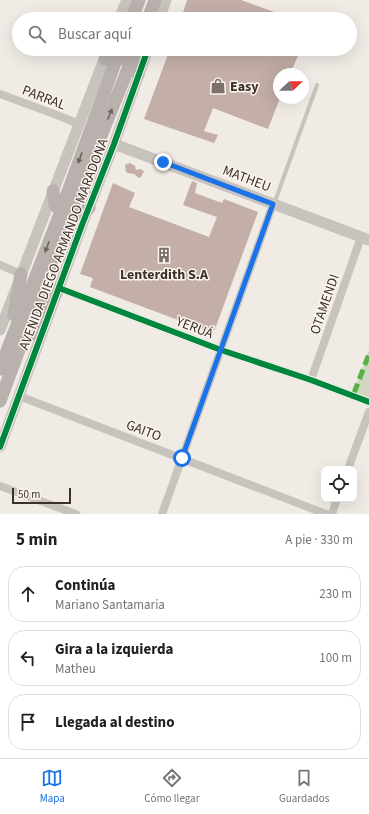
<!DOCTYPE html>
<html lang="es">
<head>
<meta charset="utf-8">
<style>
  body { margin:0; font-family:"Source Sans 3",sans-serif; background:#f2f2f2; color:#202124 }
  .controls { position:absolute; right:12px; bottom:12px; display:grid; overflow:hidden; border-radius:8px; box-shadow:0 4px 16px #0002 }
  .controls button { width:36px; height:36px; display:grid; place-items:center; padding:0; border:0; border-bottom:1px solid #e0e0e0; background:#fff; color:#202124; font:20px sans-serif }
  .compass { position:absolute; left:273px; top:68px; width:36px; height:36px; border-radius:50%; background:#fff; box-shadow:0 4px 16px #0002; rotate:68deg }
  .scale { position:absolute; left:12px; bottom:10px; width:59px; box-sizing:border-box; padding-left:4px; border:2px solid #3b302b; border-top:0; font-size:11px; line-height:14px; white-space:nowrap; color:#3b302b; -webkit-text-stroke:3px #fbf5ee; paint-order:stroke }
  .stop { position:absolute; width:12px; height:12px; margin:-9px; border:3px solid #1a73e8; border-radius:50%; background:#fff }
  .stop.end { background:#1a73e8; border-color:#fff; box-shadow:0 1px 4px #0008 }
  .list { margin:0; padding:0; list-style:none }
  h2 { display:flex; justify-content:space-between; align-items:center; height:52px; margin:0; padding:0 16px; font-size:17px }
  h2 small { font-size:13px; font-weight:400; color:#757577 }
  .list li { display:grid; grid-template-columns:26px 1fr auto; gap:12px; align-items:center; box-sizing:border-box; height:56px; margin:0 8px 8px; padding:0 8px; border:1px solid #e0e0e0; border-radius:16px }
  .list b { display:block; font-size:15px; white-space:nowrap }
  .list p { margin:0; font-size:13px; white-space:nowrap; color:#757577 }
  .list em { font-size:13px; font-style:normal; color:#757577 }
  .icon { flex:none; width:22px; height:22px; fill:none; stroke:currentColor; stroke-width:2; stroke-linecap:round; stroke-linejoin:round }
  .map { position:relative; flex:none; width:369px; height:514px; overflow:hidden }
  .search { position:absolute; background:#fff; box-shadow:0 4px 16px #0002; left:12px; right:12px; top:12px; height:44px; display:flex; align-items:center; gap:10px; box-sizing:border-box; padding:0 14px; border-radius:22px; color:#757577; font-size:15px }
  .sheet { height:244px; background:#fff }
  nav { display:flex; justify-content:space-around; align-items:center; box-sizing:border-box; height:56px; border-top:1px solid #e0e0e0; background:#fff; font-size:11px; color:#757577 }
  nav a { display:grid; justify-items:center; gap:2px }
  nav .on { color:#1a73e8 }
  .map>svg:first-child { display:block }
  .green { fill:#d1d6bf }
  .building { fill:#c3afa7 }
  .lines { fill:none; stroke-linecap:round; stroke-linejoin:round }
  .service { stroke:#c9c3be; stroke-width:4 }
  .minor { stroke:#c9c3be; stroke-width:8 }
  .tertiary { stroke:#c9c3be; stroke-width:11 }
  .primary { stroke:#b8b1ad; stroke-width:13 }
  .quiet { stroke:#57b246; stroke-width:5; stroke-dasharray:10 5; stroke-linecap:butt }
  .cycleway-casing { stroke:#fbf5ee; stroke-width:8 }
  .cycleway { stroke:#00873e; stroke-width:6 }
  .oneway { fill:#6d645f }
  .route { stroke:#1a73e8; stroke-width:5 }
  .labels { text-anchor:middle; stroke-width:3; stroke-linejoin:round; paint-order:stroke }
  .poi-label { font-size:14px; font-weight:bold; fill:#3b302b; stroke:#fbf5ee; text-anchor:start }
  .street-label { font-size:14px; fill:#3b302b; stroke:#fbf5ee }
</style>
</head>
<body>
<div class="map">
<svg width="369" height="514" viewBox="0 0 369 514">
  <rect width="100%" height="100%" fill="#f0ebe5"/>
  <path class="green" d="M 369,350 L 369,399 L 353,393 Z"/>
  <g class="building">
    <path d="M 187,0 L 241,0 L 291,18 L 290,19 L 181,19 Z"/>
    <path d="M 170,49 L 301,49 L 290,74 L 279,74 L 279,98 L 280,98 L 268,129 L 213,108 L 204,131 L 218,135 L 214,143 L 144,119 Z"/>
    <path d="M 130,163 L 135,166 L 136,170 L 140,169 L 144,171 L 141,177 L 139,178 L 134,174 L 128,173 L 126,172 L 125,165 Z"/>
    <path d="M 192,181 L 197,183 L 195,193 L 222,203 L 224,199 L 258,212 L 215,329 L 210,332 L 90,287 L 93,278 L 80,274 L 113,183 L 135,193 L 129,207 L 209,237 L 217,217 L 183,205 Z"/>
  </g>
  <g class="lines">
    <path class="service" d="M 274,204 L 317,85"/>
    <g class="minor">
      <path d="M 0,94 L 57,115 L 79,124"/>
      <path d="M 0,265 L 21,274"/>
      <path d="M 59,288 L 221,350 L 311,380 L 369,402"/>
      <path d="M 311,380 L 361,237"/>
      <path d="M 19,396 L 326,514"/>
      <path d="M 348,469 L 369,412"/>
      <path d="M 0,486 L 76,514"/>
      <path d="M 162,514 L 273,204"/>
      <path d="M 332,514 L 337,499"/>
    </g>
    <g class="tertiary">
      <path d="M 119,19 L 127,0"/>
      <path d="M 159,19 L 166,0"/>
      <path d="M 114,144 L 369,240"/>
      <path d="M 0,330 L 108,49"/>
      <path d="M 0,447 L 82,225 L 114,144 L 148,49"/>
    </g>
    <g class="primary">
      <path d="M 132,19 L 139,0"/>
      <path d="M 148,19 L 155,0"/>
      <path d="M 105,59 L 111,56 L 118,56 L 131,62 L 137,68 L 138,74"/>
      <path d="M 53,191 L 55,205 L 61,211 L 69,215 L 82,213 L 89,208"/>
      <path d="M 14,315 L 21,274"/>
      <path d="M 30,335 L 59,288"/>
      <path d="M 0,369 L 61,211 L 120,49"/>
      <path d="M 0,401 L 69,215 L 136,49"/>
    </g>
    <path class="quiet" d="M 354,393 L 369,354"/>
    <g class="cycleway-casing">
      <g id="cycleway">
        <path d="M 59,288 L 221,350 L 311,380 L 369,402"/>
        <path d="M 0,447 L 82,225 L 114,144 L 148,49"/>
      </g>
    </g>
    <use href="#cycleway" class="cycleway"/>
  </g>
  <defs><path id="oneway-solid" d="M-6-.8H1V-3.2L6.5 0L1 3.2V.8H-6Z"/></defs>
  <g class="oneway">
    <use href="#oneway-solid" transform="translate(110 114) rotate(-68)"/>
    <use href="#oneway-solid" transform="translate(80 158) rotate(110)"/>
    <use href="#oneway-solid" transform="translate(47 247) rotate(111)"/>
  </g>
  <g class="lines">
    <path class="route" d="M 163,162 L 273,204 L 182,458"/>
  </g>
  <defs>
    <g id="shop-bare" transform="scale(1.2)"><path d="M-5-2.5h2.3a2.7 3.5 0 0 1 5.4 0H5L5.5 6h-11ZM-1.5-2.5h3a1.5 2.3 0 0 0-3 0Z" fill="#7a716c" stroke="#fbf5ee" stroke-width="2.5" paint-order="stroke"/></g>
    <g id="building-bare" transform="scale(1.2)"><path d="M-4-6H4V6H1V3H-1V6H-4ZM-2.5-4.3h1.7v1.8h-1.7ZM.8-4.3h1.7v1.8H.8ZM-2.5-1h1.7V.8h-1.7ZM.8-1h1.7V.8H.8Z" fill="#7a716c" stroke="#fbf5ee" stroke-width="2.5" paint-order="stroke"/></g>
  </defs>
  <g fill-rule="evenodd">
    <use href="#shop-bare" x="218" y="86"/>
    <use href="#building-bare" x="164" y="255"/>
  </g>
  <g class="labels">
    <g class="poi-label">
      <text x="230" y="91">Easy</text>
      <text x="164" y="279" text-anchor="middle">Lenterdith S.A</text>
    </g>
    <g class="street-label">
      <text transform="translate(44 97) rotate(21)" y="5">PARRAL</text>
      <text transform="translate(247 178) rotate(21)" y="5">MATHEU</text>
      <text transform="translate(63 244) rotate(-69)" y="5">AVENIDA DIEGO ARMANDO MARADONA</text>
      <text transform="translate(324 304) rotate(-71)" y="5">OTAMENDI</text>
      <text transform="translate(195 327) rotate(21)" y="5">YERUÁ</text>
      <text transform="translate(144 430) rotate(21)" y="5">GAITO</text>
    </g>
  </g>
</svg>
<div class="controls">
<button><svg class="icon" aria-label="locate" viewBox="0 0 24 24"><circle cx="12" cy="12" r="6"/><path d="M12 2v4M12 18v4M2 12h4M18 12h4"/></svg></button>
</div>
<svg class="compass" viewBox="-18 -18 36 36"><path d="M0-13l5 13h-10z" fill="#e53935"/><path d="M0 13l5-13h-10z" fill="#757577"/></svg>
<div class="scale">50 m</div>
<div class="stop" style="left:182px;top:458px"></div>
<div class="stop end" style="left:163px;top:162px"></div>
<div class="search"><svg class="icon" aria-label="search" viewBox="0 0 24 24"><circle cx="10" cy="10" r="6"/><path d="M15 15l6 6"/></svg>Buscar aquí</div>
</div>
<section class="sheet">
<h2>5 min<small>A pie · 330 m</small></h2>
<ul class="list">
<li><svg class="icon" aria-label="ahead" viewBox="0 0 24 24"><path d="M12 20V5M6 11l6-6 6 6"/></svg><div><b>Continúa</b><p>Mariano Santamaria</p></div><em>230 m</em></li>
<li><svg class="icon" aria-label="left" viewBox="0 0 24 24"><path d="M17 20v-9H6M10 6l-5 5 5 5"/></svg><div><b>Gira a la izquierda</b><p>Matheu</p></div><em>100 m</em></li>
<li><svg class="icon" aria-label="arrive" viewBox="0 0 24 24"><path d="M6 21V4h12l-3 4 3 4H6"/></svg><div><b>Llegada al destino</b></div></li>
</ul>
</section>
<nav>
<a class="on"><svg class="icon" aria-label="map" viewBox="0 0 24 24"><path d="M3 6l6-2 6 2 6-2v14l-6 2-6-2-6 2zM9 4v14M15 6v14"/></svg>Mapa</a>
<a><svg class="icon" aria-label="directions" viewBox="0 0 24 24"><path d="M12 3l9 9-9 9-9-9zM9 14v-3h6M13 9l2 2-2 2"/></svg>Cómo llegar</a>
<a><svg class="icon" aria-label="saved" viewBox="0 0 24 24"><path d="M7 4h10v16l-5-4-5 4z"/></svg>Guardados</a>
</nav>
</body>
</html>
